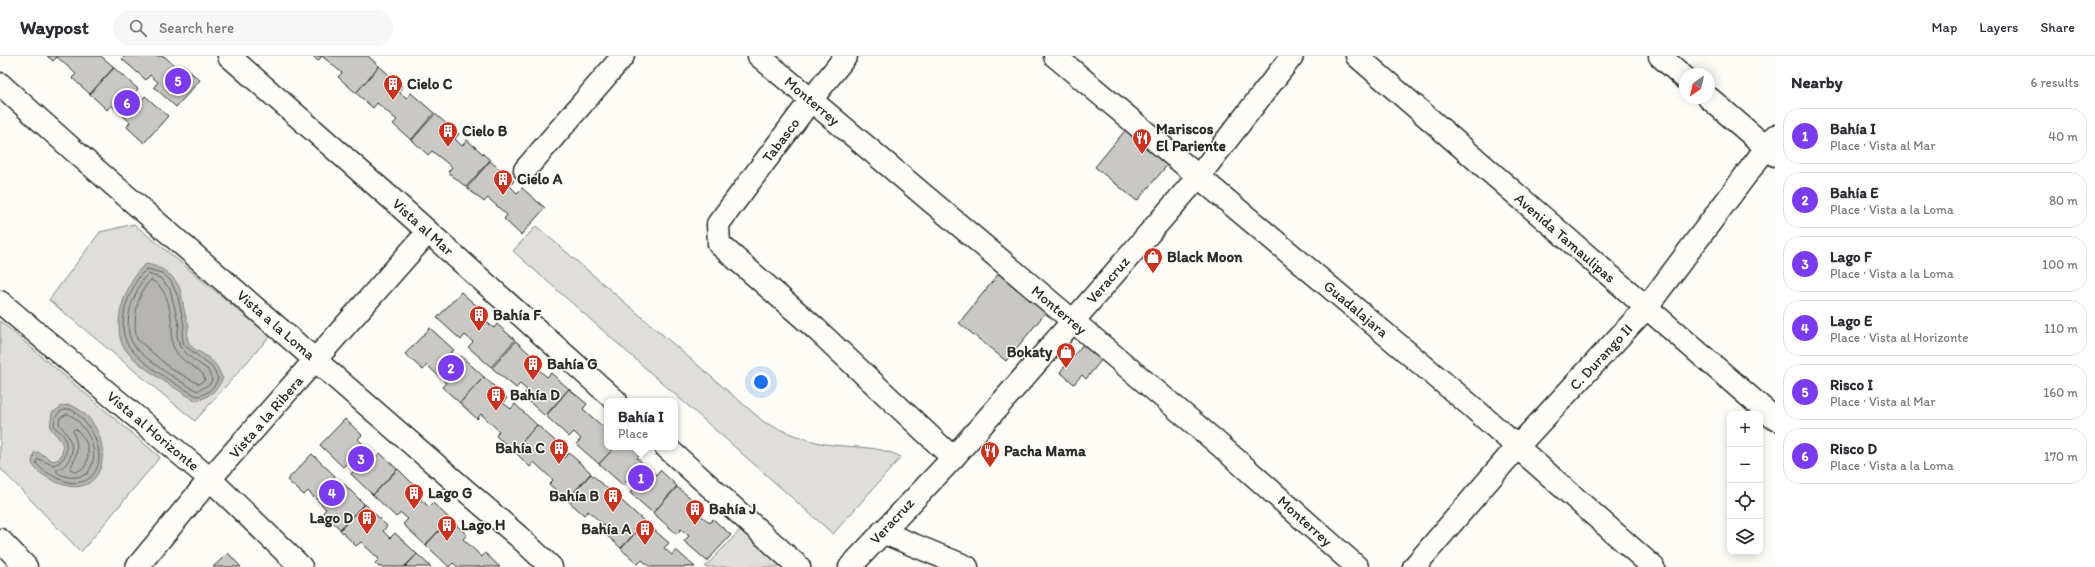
<!DOCTYPE html>
<html lang="en">
<head>
<meta charset="utf-8">
<style>
  body { margin:0; font-family:Itim,sans-serif; background:#f7f7f7; color:#2b2b33 }
  .controls { position:absolute; right:12px; bottom:12px; display:grid; overflow:hidden; border-radius:8px; box-shadow:0 2px 10px #0003 }
  .controls button { width:36px; height:36px; display:grid; place-items:center; padding:0; border:0; border-bottom:1px solid #e1e1e2; background:#fff; color:#2b2b33; font:20px sans-serif }
  .compass { position:absolute; left:1679px; top:12px; width:36px; height:36px; border-radius:50%; background:#fff; box-shadow:0 2px 10px #0003; rotate:214deg }
  .you { position:absolute; left:761px; top:326px; width:14px; height:14px; margin:-10px; border:3px solid #fff; border-radius:50%; background:#1a73e8; box-shadow:0 0 0 6px #1a73e833 }
  .badge { display:grid; place-items:center; width:26px; height:26px; border-radius:50%; background:#7c3aed; color:#fff; font-size:13px; font-weight:700 }
  .pin { position:absolute; translate:-50% -50%; border:2px solid #fff; box-shadow:0 1px 4px #0006 }
  .popup { position:absolute; left:604px; top:342px; width:74px; height:52px; box-sizing:border-box; display:grid; place-content:center; border-radius:8px; background:#fff; filter:drop-shadow(0 1px 3px #0005); font-size:13px; white-space:nowrap; color:#7c7c81 }
  .popup b { font-size:15px; color:#2b2b33 }
  .popup::after { content:''; position:absolute; left:50%; top:100%; margin-left:-8px; border:8px solid transparent; border-top-color:#fff }
  .list { margin:0; padding:0; list-style:none }
  h2 { display:flex; justify-content:space-between; align-items:center; height:52px; margin:0; padding:0 16px; font-size:17px }
  h2 small { font-size:13px; font-weight:400; color:#7c7c81 }
  .list li { display:grid; grid-template-columns:26px 1fr auto; gap:12px; align-items:center; box-sizing:border-box; height:56px; margin:0 8px 8px; padding:0 8px; border:1px solid #e1e1e2; border-radius:16px }
  .list b { display:block; font-size:15px; white-space:nowrap }
  .list p { margin:0; font-size:13px; white-space:nowrap; color:#7c7c81 }
  .list em { font-size:13px; font-style:normal; color:#7c7c81 }
  .icon { flex:none; width:22px; height:22px; fill:none; stroke:currentColor; stroke-width:2; stroke-linecap:round; stroke-linejoin:round }
  .map { position:relative; flex:none; width:1775px; height:511px; overflow:hidden }
  header { display:flex; align-items:center; gap:24px; box-sizing:border-box; height:56px; padding:0 20px; background:#fff; border-bottom:1px solid #e1e1e2 }
  header strong { font-size:19px }
  nav { display:flex; gap:22px; margin-inline-start:auto; font-size:14px }
  .search { width:280px; height:36px; background:#f7f7f7; display:flex; align-items:center; gap:10px; box-sizing:border-box; padding:0 14px; border-radius:22px; color:#7c7c81; font-size:15px }
  main { display:flex }
  aside { flex:1; background:#fff }
  .map>svg:first-child { display:block }
  .green { fill:#dfdeda; stroke:#858482 }
  .water { fill:#b5b4b1; stroke:#7e7d7b }
  .lines { fill:none; stroke-linecap:round; stroke-linejoin:round }
  .shore { stroke:#626261; stroke-width:1 }
  .building { fill:#c9c8c4; stroke:#2b2b2b }
  .street-casing { stroke:#2b2b2b; stroke-width:25 }
  .street { stroke:#fdfcf7; stroke-width:22 }
  .labels { text-anchor:middle; stroke-width:3; stroke-linejoin:round; paint-order:stroke }
  .poi-label { font-size:15px; font-weight:bold; fill:#2b2b2b; stroke:#fdfcf7; text-anchor:start }
  .street-label { font-size:15px; fill:#2b2b2b; stroke:#fdfcf7 }
</style>
</head>
<body>
<header>
<strong>Waypost</strong>
<div class="search"><svg class="icon" aria-label="search" viewBox="0 0 24 24"><circle cx="10" cy="10" r="6"/><path d="M15 15l6 6"/></svg>Search here</div>
<nav><a>Map</a><a>Layers</a><a>Share</a></nav>
</header>
<main>
<div class="map">
<svg width="1775" height="511" viewBox="0 0 1775 511">
  <rect width="100%" height="100%" fill="#fdfcf7"/>
  <filter id="ink" filterUnits="userSpaceOnUse"><feTurbulence type="fractalNoise" baseFrequency=".025" numOctaves="2"/><feDisplacementMap in="SourceGraphic" scale="8" xChannelSelector="R" yChannelSelector="G"/><feConvolveMatrix kernelMatrix="1 2 1 2 8 2 1 2 1" color-interpolation-filters="sRGB"/></filter>
  <g filter="url(#ink)">
    <g class="green">
      <path d="M 134,168 L 270,280 L 195,365 L 49,244 L 100,176 Z"/>
      <path d="M 536,170 L 764,366 C 782,375 805,384 825,388 C 850,392 879,389 901,401 L 833,478 L 513,195 Z"/>
      <path d="M 0,265 L 160,401 L 81,496 L 0,412 Z"/>
      <path d="M 745,469 L 791,511 L 705,511 Z"/>
    </g>
    <g class="water">
      <path d="M 146,208 C 164,211 180,223 182,242 C 184,251 184,260 189,269 C 181,296 202,292 215,308 C 219,312 219,317 223,322 C 217,334 210,340 197,345 C 179,335 133,308 123,290 C 116,275 119,253 126,238 C 131,226 135,216 146,208 Z"/>
      <path d="M 70,349 C 120,369 111,455 52,424 C 44,420 36,415 32,407 L 34,397 L 38,396 L 53,405 L 59,403 C 69,386 57,383 50,371 L 52,357 L 62,350 Z"/>
    </g>
    <g class="lines">
      <g class="shore">
        <path d="M 147,213 L 162,217 L 171,225 L 178,241 L 184,269 L 182,280 L 184,289 L 212,311 L 218,322 C 215,332 206,339 197,340 C 176,329 141,308 128,289 C 120,277 123,253 129,241 C 134,230 137,220 147,213 Z"/>
        <path d="M 148,218 L 160,222 L 170,233 L 179,270 L 177,280 L 180,291 L 190,301 L 208,314 L 212,324 L 210,328 L 197,335 C 181,326 138,301 131,284 C 126,272 128,254 134,242 C 138,233 141,224 148,218 Z"/>
        <path d="M 151,224 C 168,232 170,253 172,270 C 173,279 169,284 175,294 C 180,305 195,310 203,318 L 205,324 L 199,328 L 171,313 L 137,283 C 132,266 137,235 151,224 Z"/>
        <path d="M 69,353 C 77,356 82,362 87,369 C 112,400 96,442 55,421 C 48,417 39,413 36,406 L 38,403 L 53,409 C 67,405 69,393 64,380 C 62,376 57,374 54,371 C 54,360 58,354 69,353 Z"/>
        <path d="M 68,358 C 74,360 78,365 82,370 C 94,386 98,399 88,417 C 79,423 64,423 56,415 C 59,412 63,412 66,408 C 78,394 69,379 59,368 L 60,362 Z"/>
        <path d="M 76,373 C 88,384 92,397 84,412 L 76,416 L 70,413 C 78,398 79,390 73,375 Z"/>
      </g>
    </g>
    <g class="building">
      <path d="M 47,0 L 101,0 L 114,11 L 90,38 L 72,22 L 76,18 L 57,1 L 53,5 Z"/>
      <path d="M 125,0 L 164,0 L 178,13 L 182,9 L 200,24 L 176,51 L 154,31 L 158,26 L 150,19 L 146,24 L 122,3 Z"/>
      <path d="M 313,0 L 368,0 L 379,10 L 356,37 L 338,21 L 342,17 L 322,0 L 318,5 Z"/>
      <path d="M 379,10 L 403,31 L 399,36 L 407,42 L 411,37 L 434,57 L 411,84 L 393,68 L 397,64 L 377,47 L 373,52 L 356,37 Z"/>
      <path d="M 114,12 L 138,33 L 133,38 L 141,45 L 145,40 L 168,60 L 144,87 L 127,71 L 130,66 L 111,49 L 107,54 L 90,38 Z"/>
      <path d="M 435,58 L 459,78 L 455,83 L 462,90 L 467,84 L 490,104 L 466,131 L 448,116 L 452,111 L 432,95 L 428,99 L 412,84 Z"/>
      <path d="M 1127,72 L 1169,107 L 1137,145 L 1095,111 Z"/>
      <path d="M 490,105 L 514,125 L 510,130 L 517,137 L 522,132 L 545,152 L 521,179 L 504,163 L 507,159 L 488,142 L 484,146 L 467,132 Z"/>
      <path d="M 1000,216 L 1047,255 L 1006,305 L 959,267 Z"/>
      <path d="M 461,236 L 478,251 L 474,256 L 494,272 L 497,268 L 515,284 L 491,311 L 468,291 L 473,286 L 465,279 L 461,284 L 437,262 Z"/>
      <path d="M 430,272 L 454,294 L 449,298 L 456,305 L 461,300 L 484,321 L 460,347 L 442,331 L 446,327 L 427,309 L 423,314 L 405,298 Z"/>
      <path d="M 516,285 L 532,300 L 528,304 L 547,321 L 551,317 L 569,333 L 545,360 L 523,340 L 527,334 L 520,328 L 516,332 L 492,312 Z"/>
      <path d="M 1085,286 L 1103,302 L 1086,323 L 1082,319 L 1074,328 L 1060,316 Z"/>
      <path d="M 484,321 L 507,342 L 503,347 L 511,353 L 515,348 L 537,369 L 514,395 L 496,380 L 499,375 L 481,358 L 477,363 L 460,347 Z"/>
      <path d="M 569,333 L 587,348 L 583,353 L 602,370 L 605,366 L 607,367 L 607,391 L 615,391 L 599,408 L 576,388 L 581,383 L 574,376 L 569,381 L 546,360 Z"/>
      <path d="M 345,363 L 362,379 L 358,383 L 376,401 L 380,397 L 397,413 L 373,439 L 351,418 L 355,413 L 348,406 L 343,411 L 320,389 Z"/>
      <path d="M 537,369 L 561,390 L 557,395 L 564,402 L 569,397 L 591,417 L 567,444 L 549,428 L 553,424 L 534,406 L 530,411 L 514,395 Z"/>
      <path d="M 615,391 L 634,391 L 641,397 L 637,402 L 656,419 L 660,414 L 677,430 L 653,457 L 630,437 L 635,431 L 627,425 L 623,429 L 599,408 Z"/>
      <path d="M 312,398 L 335,420 L 331,425 L 338,431 L 342,426 L 364,448 L 340,473 L 323,457 L 326,453 L 308,435 L 304,439 L 287,424 Z"/>
      <path d="M 398,413 L 414,429 L 410,433 L 429,451 L 433,447 L 450,463 L 425,489 L 403,468 L 408,463 L 401,457 L 396,461 L 373,439 Z"/>
      <path d="M 591,418 L 615,439 L 610,444 L 618,450 L 622,445 L 645,466 L 621,492 L 603,476 L 607,472 L 588,455 L 584,459 L 567,444 Z"/>
      <path d="M 677,431 L 694,445 L 690,450 L 710,467 L 713,463 L 731,479 L 707,505 L 684,485 L 689,480 L 681,473 L 677,478 L 653,457 Z"/>
      <path d="M 365,448 L 387,470 L 383,475 L 390,482 L 395,477 L 417,498 L 404,511 L 379,511 L 375,507 L 379,503 L 361,486 L 356,490 L 340,474 Z"/>
      <path d="M 450,463 L 467,479 L 463,483 L 482,501 L 485,497 L 500,511 L 458,511 L 453,507 L 449,511 L 426,489 Z"/>
      <path d="M 645,466 L 669,487 L 664,492 L 672,499 L 676,494 L 695,511 L 650,511 L 642,504 L 638,508 L 621,493 Z"/>
      <path d="M 228,497 L 241,511 L 213,511 Z"/>
      <path d="M 417,498 L 431,511 L 405,511 Z"/>
    </g>
    <g class="lines">
      <g class="street-casing">
        <g id="street">
          <path d="M 229,0 L 394,145 L 616,345"/>
          <path d="M 759,0 L 1215,385 L 1357,511"/>
          <path d="M 846,0 L 811,44 L 718,168 L 719,188 L 815,272 L 953,402"/>
          <path d="M 1055,0 L 1470,349 L 1653,511"/>
          <path d="M 1357,0 L 1775,363"/>
          <path d="M 1660,0 L 1685,22"/>
          <path d="M 0,28 L 71,92 L 518,480 L 551,511"/>
          <path d="M 1709,42 L 1775,99"/>
          <path d="M 525,114 L 623,0"/>
          <path d="M 0,246 L 210,423 L 301,511"/>
          <path d="M 666,391 L 799,511"/>
          <path d="M 882,476 L 967,511"/>
          <path d="M 0,484 L 26,511"/>
          <path d="M 137,511 L 210,423 L 428,176"/>
          <path d="M 850,511 L 953,402 L 1073,265 L 1198,121 L 1292,0"/>
          <path d="M 1414,511 L 1517,391 L 1646,252 L 1775,80"/>
        </g>
      </g>
      <use href="#street" class="street"/>
    </g>
  </g>
  <defs>
    <g id="building-pin" transform="scale(1)"><path d="M0 17L-7.5 6A9.5 9.5 0 1 1 7.5 6Z" fill="#c8321e" stroke="#fdfcf7"/><path d="M-4-6H4V6H1V3H-1V6H-4ZM-2.5-4.3h1.7v1.8h-1.7ZM.8-4.3h1.7v1.8H.8ZM-2.5-1h1.7V.8h-1.7ZM.8-1h1.7V.8H.8Z" fill="#fff"/></g>
    <g id="restaurant-pin" transform="scale(1)"><path d="M0 17L-7.5 6A9.5 9.5 0 1 1 7.5 6Z" fill="#c8321e" stroke="#fdfcf7"/><path d="M-5-6h1v4h1v-4h1v4h1v-4h1v5L-1.5 .5V6h-2V.5L-5-1ZM5-6V6H3V1.5H1.5Q1.5-4 5-6Z" fill="#fff"/></g>
    <g id="shop-pin" transform="scale(1)"><path d="M0 17L-7.5 6A9.5 9.5 0 1 1 7.5 6Z" fill="#c8321e" stroke="#fdfcf7"/><path d="M-5-2.5h2.3a2.7 3.5 0 0 1 5.4 0H5L5.5 6h-11ZM-1.5-2.5h3a1.5 2.3 0 0 0-3 0Z" fill="#fff"/></g>
  </defs>
  <g fill-rule="evenodd">
    <use href="#building-pin" x="393" y="28"/>
    <use href="#building-pin" x="448" y="75"/>
    <use href="#restaurant-pin" x="1142" y="82"/>
    <use href="#building-pin" x="503" y="123"/>
    <use href="#shop-pin" x="1153" y="201"/>
    <use href="#building-pin" x="479" y="259"/>
    <use href="#shop-pin" x="1066" y="296"/>
    <use href="#building-pin" x="533" y="308"/>
    <use href="#building-pin" x="496" y="339"/>
    <use href="#building-pin" x="559" y="392"/>
    <use href="#restaurant-pin" x="990" y="395"/>
    <use href="#building-pin" x="414" y="437"/>
    <use href="#building-pin" x="613" y="440"/>
    <use href="#building-pin" x="695" y="453"/>
    <use href="#building-pin" x="367" y="462"/>
    <use href="#building-pin" x="447" y="469"/>
    <use href="#building-pin" x="645" y="473"/>
  </g>
  <g class="labels">
    <g class="poi-label">
      <text x="407" y="33">Cielo C</text>
      <text x="1156" y="78">Mariscos<tspan x="1156" dy="17">El Pariente</tspan></text>
      <text x="462" y="80">Cielo B</text>
      <text x="517" y="128">Cielo A</text>
      <text x="1167" y="206">Black Moon</text>
      <text x="493" y="264">Bahía F</text>
      <text x="1052" y="301" text-anchor="end">Bokaty</text>
      <text x="547" y="313">Bahía G</text>
      <text x="510" y="344">Bahía D</text>
      <text x="545" y="397" text-anchor="end">Bahía C</text>
      <text x="1004" y="400">Pacha Mama</text>
      <text x="428" y="442">Lago G</text>
      <text x="599" y="445" text-anchor="end">Bahía B</text>
      <text x="709" y="458">Bahía J</text>
      <text x="353" y="467" text-anchor="end">Lago D</text>
      <text x="461" y="474">Lago H</text>
      <text x="631" y="478" text-anchor="end">Bahía A</text>
    </g>
    <g class="street-label">
      <text transform="translate(812 45) rotate(40)" y="5">Monterrey</text>
      <text transform="translate(781 84) rotate(-53)" y="5">Tabasco</text>
      <text transform="translate(423 171) rotate(42)" y="5">Vista al Mar</text>
      <text transform="translate(1565 182) rotate(41)" y="5">Avenida Tamaulipas</text>
      <text transform="translate(1108 224) rotate(-49)" y="5">Veracruz</text>
      <text transform="translate(1356 253) rotate(40)" y="5">Guadalajara</text>
      <text transform="translate(1059 254) rotate(40)" y="5">Monterrey</text>
      <text transform="translate(276 269) rotate(41)" y="5">Vista a la Loma</text>
      <text transform="translate(1601 301) rotate(-47)" y="5">C. Durango II</text>
      <text transform="translate(266 361) rotate(-49)" y="5">Vista a la Ribera</text>
      <text transform="translate(153 375) rotate(40)" y="5">Vista al Horizonte</text>
      <text transform="translate(892 465) rotate(-47)" y="5">Veracruz</text>
      <text transform="translate(1305 465) rotate(42)" y="5">Monterrey</text>
    </g>
  </g>
</svg>
<div class="controls">
<button>+</button>
<button>−</button>
<button><svg class="icon" aria-label="locate" viewBox="0 0 24 24"><circle cx="12" cy="12" r="6"/><path d="M12 2v4M12 18v4M2 12h4M18 12h4"/></svg></button>
<button><svg class="icon" aria-label="layers" viewBox="0 0 24 24"><path d="M12 4l9 5-9 5-9-5zM3 14l9 5 9-5"/></svg></button>
</div>
<svg class="compass" viewBox="-18 -18 36 36"><path d="M0-13l5 13h-10z" fill="#e53935"/><path d="M0 13l5-13h-10z" fill="#7c7c81"/></svg>
<div class="you"></div>
<div class="pin badge" style="left:641px;top:422px">1</div>
<div class="popup"><b>Bahía I</b>Place</div>
<div class="pin badge" style="left:451px;top:312px">2</div>
<div class="pin badge" style="left:361px;top:403px">3</div>
<div class="pin badge" style="left:332px;top:437px">4</div>
<div class="pin badge" style="left:178px;top:25px">5</div>
<div class="pin badge" style="left:127px;top:47px">6</div>
</div>
<aside>
<h2>Nearby<small>6 results</small></h2>
<ul class="list">
<li><span class="badge">1</span><div><b>Bahía I</b><p>Place · Vista al Mar</p></div><em>40 m</em></li>
<li><span class="badge">2</span><div><b>Bahía E</b><p>Place · Vista a la Loma</p></div><em>80 m</em></li>
<li><span class="badge">3</span><div><b>Lago F</b><p>Place · Vista a la Loma</p></div><em>100 m</em></li>
<li><span class="badge">4</span><div><b>Lago E</b><p>Place · Vista al Horizonte</p></div><em>110 m</em></li>
<li><span class="badge">5</span><div><b>Risco I</b><p>Place · Vista al Mar</p></div><em>160 m</em></li>
<li><span class="badge">6</span><div><b>Risco D</b><p>Place · Vista a la Loma</p></div><em>170 m</em></li>
</ul>
</aside>
</main>
</body>
</html>
